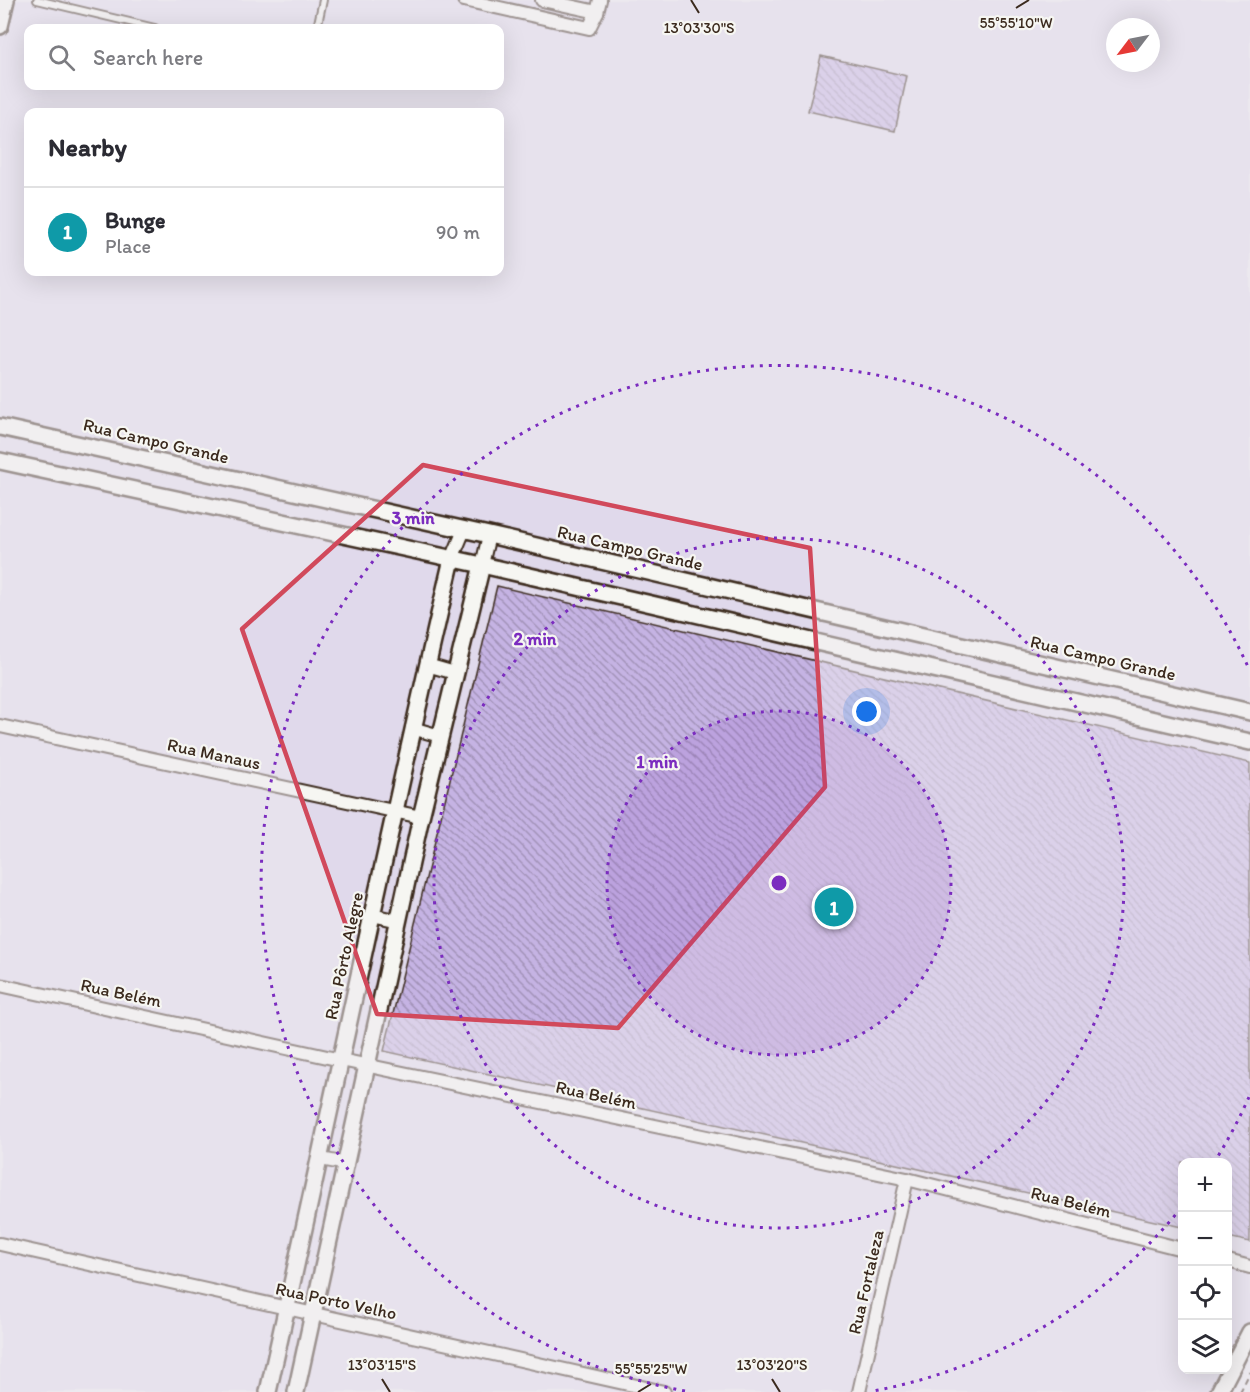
<!DOCTYPE html>
<html lang="en">
<head>
<meta charset="utf-8">
<style>
  body { margin:0; font-family:Itim,sans-serif; background:#f2f2f3; color:#2b2b33 }
  .controls { position:absolute; right:18px; bottom:18px; display:grid; overflow:hidden; border-radius:12px; box-shadow:0 6px 24px #0002 }
  .controls button { width:54px; height:54px; display:grid; place-items:center; padding:0; border:0; border-bottom:2px solid #e1e1e2; background:#fff; color:#2b2b33; font:30px sans-serif }
  .compass { position:absolute; left:1106px; top:18px; width:54px; height:54px; border-radius:50%; background:#fff; box-shadow:0 6px 24px #0002; rotate:238deg }
  .you { position:absolute; left:867px; top:712px; width:21px; height:21px; margin:-15px; border:4px solid #fff; border-radius:50%; background:#1a73e8; box-shadow:0 0 0 9px #1a73e833 }
  .badge { display:grid; place-items:center; width:39px; height:39px; border-radius:50%; background:#1a73e8; color:#fff; font-size:20px; font-weight:700 }
  .pin { position:absolute; translate:-50% -50%; border:3px solid #fff; box-shadow:0 2px 6px #0006 }
  .list { margin:0; padding:0; list-style:none }
  h2 { display:flex; justify-content:space-between; align-items:center; height:78px; margin:0; padding:0 24px; font-size:26px }
  h2 small { font-size:20px; font-weight:400; color:#7c7c81 }
  .list li { display:grid; grid-template-columns:39px 1fr auto; gap:18px; align-items:center; box-sizing:border-box; height:90px; padding:0 24px; border-top:2px solid #e1e1e2 }
  .list b { display:block; font-size:22px; white-space:nowrap }
  .list p { margin:0; font-size:20px; white-space:nowrap; color:#7c7c81 }
  .list em { font-size:20px; font-style:normal; color:#7c7c81 }
  .icon { flex:none; width:33px; height:33px; fill:none; stroke:currentColor; stroke-width:2; stroke-linecap:round; stroke-linejoin:round }
  .map { position:relative; flex:none; width:1250px; height:1392px; overflow:hidden }
  .search { position:absolute; background:#fff; box-shadow:0 6px 24px #0002; left:24px; top:24px; width:480px; height:66px; display:flex; align-items:center; gap:15px; box-sizing:border-box; padding:0 21px; border-radius:12px; color:#7c7c81; font-size:22px }
  .panel { position:absolute; background:#fff; box-shadow:0 6px 24px #0002; left:24px; top:108px; width:480px; height:168px; border-radius:12px }
  .map>svg:first-child { display:block }
  .built { fill:#e0d9eb; fill-rule:evenodd }
  .building { fill:url(#building-back-hatch); stroke:#3b2a1e; stroke-width:1.5 }
  .lines { fill:none; stroke-linecap:round; stroke-linejoin:round }
  .service-casing { stroke:#3b2a1e; stroke-width:10 }
  .minor-casing { stroke:#3b2a1e; stroke-width:16 }
  .tertiary-casing { stroke:#3b2a1e; stroke-width:20 }
  .path { stroke:#3b2a1e; stroke-width:2; stroke-dasharray:6 4.5; stroke-linecap:butt }
  .service { stroke:#f6f6f2; stroke-width:6 }
  .minor { stroke:#f6f6f2; stroke-width:12 }
  .tertiary { stroke:#f6f6f2; stroke-width:15 }
  .marked { fill:none; stroke:#d1495b; stroke-width:4.5; stroke-linejoin:round }
  .ticks { fill:none; stroke:#3b2a1e; stroke-width:2 }
  .ring { fill:none; stroke:#7b2cbf; stroke-width:3; stroke-dasharray:3 6 }
  .labels { text-anchor:middle; stroke-width:4.5; stroke-linejoin:round; paint-order:stroke }
  .street-label { font-size:18px; fill:#3b2a1e; stroke:#f6f6f2 }
  .ticks-label { font-size:15px; text-anchor:middle; fill:#3b2a1e; stroke:#f6f6f2; stroke-width:4.5; stroke-linejoin:round; paint-order:stroke }
  .centre { fill:#7b2cbf; stroke:#f6f6f2; stroke-width:3 }
  .ring-label { font-size:18px; text-anchor:middle; font-weight:bold; fill:#7b2cbf; stroke:#f6f6f2; stroke-width:4.5; stroke-linejoin:round; paint-order:stroke }
</style>
</head>
<body>
<div class="map">
<svg width="1250" height="1392" viewBox="0 0 1250 1392">
  <defs>
    <pattern id="building-back-hatch" width="6" height="6" patternUnits="userSpaceOnUse" patternTransform="scale(1.5)"><rect width="6" height="6" fill="#c5b3e3"/><path d="M-1 5l2 2M0 0l6 6M5-1l2 2" fill="none" stroke="#a192b7"/></pattern>
  </defs>
  <rect width="100%" height="100%" fill="#ece9ef"/>
  <filter id="ink" filterUnits="userSpaceOnUse"><feTurbulence type="fractalNoise" baseFrequency=".0167" numOctaves="2"/><feDisplacementMap in="SourceGraphic" scale="12" xChannelSelector="R" yChannelSelector="G"/><feConvolveMatrix kernelMatrix="1 2 1 2 8 2 1 2 1" color-interpolation-filters="sRGB"/></filter>
  <g filter="url(#ink)">
    <path class="built" d="M 0,0 L 1250,0 L 1250,1320 L 1228,1363 L 1228,1162 L 1182,1162 L 1182,1370 L 1224,1370 L 1212,1392 L 0,1392 ZM 1115,27 L 1151,27 L 1151,63 L 1115,63 ZM 28,28 L 500,28 L 500,86 L 28,86 ZM 28,112 L 500,112 L 500,272 L 28,272 Z"/>
    <g class="building">
      <path d="M 821,56 L 907,76 L 895,131 L 808,111 Z"/>
      <path d="M 497,586 L 1250,763 L 1250,1242 L 1228,1237 L 1228,1162 L 1182,1162 L 1182,1227 L 384,1051 Z"/>
    </g>
    <g class="lines">
      <g class="service-casing">
        <g id="service">
          <path d="M 37,0 L 155,28"/>
          <path d="M 317,28 L 323,0"/>
        </g>
      </g>
      <g class="minor-casing">
        <g id="minor">
          <path d="M 464,0 L 589,28 L 597,12 L 600,0"/>
          <path d="M 542,0 L 597,12"/>
          <path d="M 452,559 L 464,530"/>
          <path d="M 482,565 L 489,535"/>
          <path d="M 427,665 L 455,673"/>
          <path d="M 0,726 L 421,817"/>
          <path d="M 412,728 L 440,736"/>
          <path d="M 372,915 L 399,921"/>
          <path d="M 0,985 L 341,1060 L 907,1179 L 1182,1249"/>
          <path d="M 321,1159 L 347,1164"/>
          <path d="M 0,1244 L 664,1392"/>
          <path d="M 1228,1261 L 1250,1267"/>
          <path d="M 859,1392 L 907,1179"/>
        </g>
      </g>
      <g class="tertiary-casing">
        <g id="tertiary">
          <path d="M 0,26 L 6,0"/>
          <path d="M 0,427 L 489,535 L 1250,712"/>
          <path d="M 0,461 L 482,565 L 1250,742"/>
          <path d="M 268,1392 C 330,1115 387,836 452,559"/>
          <path d="M 296,1392 L 421,817 L 482,565"/>
          <path d="M 1219,1392 L 1250,1332"/>
        </g>
      </g>
      <path class="path" d="M 1240,1392 L 1250,1372"/>
      <use href="#service" class="service"/>
      <use href="#minor" class="minor"/>
      <use href="#tertiary" class="tertiary"/>
    </g>
  </g>
  <path d="M0 0H1250V1392H0ZM 423,465 L 810,548 L 825,787 L 618,1028 L 377,1014 L 242,629 Z" fill="#ece9ef" fill-opacity=".55" fill-rule="evenodd"/>
  <path class="marked" d="M 423,465 L 810,548 L 825,787 L 618,1028 L 377,1014 L 242,629 Z"/>
  <path class="ticks" d="M 691,0 L 699,13M 1016,8 L 1029,0M 382,1379 L 390,1392M 772,1379 L 780,1392M 638,1392 L 651,1384"/>
  <circle cx="779" cy="883" r="172" fill="#7b2cbf" fill-opacity=".12"/>
  <g class="ring">
    <circle cx="779" cy="883" r="172"/>
    <circle cx="779" cy="883" r="345"/>
    <path d="M1249 1097A517 517 0 0 1 1215 1161M1181 1208A517 517 0 0 1 873 1391M685 1391A517 517 0 1 1 1249 669"/>
  </g>
  <g class="labels">
    <g class="street-label">
      <text transform="translate(156 441) rotate(13)" y="6">Rua Campo Grande</text>
      <text transform="translate(630 548) rotate(13)" y="6">Rua Campo Grande</text>
      <text transform="translate(1103 658) rotate(13)" y="6">Rua Campo Grande</text>
      <text transform="translate(214 754) rotate(12)" y="6">Rua Manaus</text>
      <text transform="translate(344 956) rotate(-78)" y="6">Rua Pôrto Alegre</text>
      <text transform="translate(121 993) rotate(12)" y="6">Rua Belém</text>
      <text transform="translate(596 1095) rotate(12)" y="6">Rua Belém</text>
      <text transform="translate(1071 1202) rotate(14)" y="6">Rua Belém</text>
      <text transform="translate(866 1282) rotate(-77)" y="6">Rua Fortaleza</text>
      <text transform="translate(336 1301) rotate(12)" y="6">Rua Porto Velho</text>
    </g>
  </g>
  <g class="ticks-label">
    <text x="1016" y="28">55°55'10"W</text>
    <text x="699" y="33">13°03'30"S</text>
    <text x="382" y="1370">13°03'15"S</text>
    <text x="772" y="1370">13°03'20"S</text>
    <text x="651" y="1374">55°55'25"W</text>
  </g>
  <circle cx="779" cy="883" r="9" class="centre"/>
  <g class="ring-label">
    <text x="413" y="524">3 min</text>
    <text x="535" y="645">2 min</text>
    <text x="657" y="768">1 min</text>
  </g>
</svg>
<div class="controls">
<button>+</button>
<button>−</button>
<button><svg class="icon" aria-label="locate" viewBox="0 0 24 24"><circle cx="12" cy="12" r="6"/><path d="M12 2v4M12 18v4M2 12h4M18 12h4"/></svg></button>
<button><svg class="icon" aria-label="layers" viewBox="0 0 24 24"><path d="M12 4l9 5-9 5-9-5zM3 14l9 5 9-5"/></svg></button>
</div>
<svg class="compass" viewBox="-18 -18 36 36"><path d="M0-13l5 13h-10z" fill="#e53935"/><path d="M0 13l5-13h-10z" fill="#7c7c81"/></svg>
<div class="you"></div>
<div class="pin badge" style="left:834px;top:907px;background:#0f9aa8">1</div>
<div class="search"><svg class="icon" aria-label="search" viewBox="0 0 24 24"><circle cx="10" cy="10" r="6"/><path d="M15 15l6 6"/></svg>Search here</div>
<section class="panel">
<h2>Nearby<small></small></h2>
<ul class="list">
<li><span class="badge" style="background:#0f9aa8">1</span><div><b>Bunge</b><p>Place</p></div><em>90 m</em></li>
</ul>
</section>
</div>
</body>
</html>
